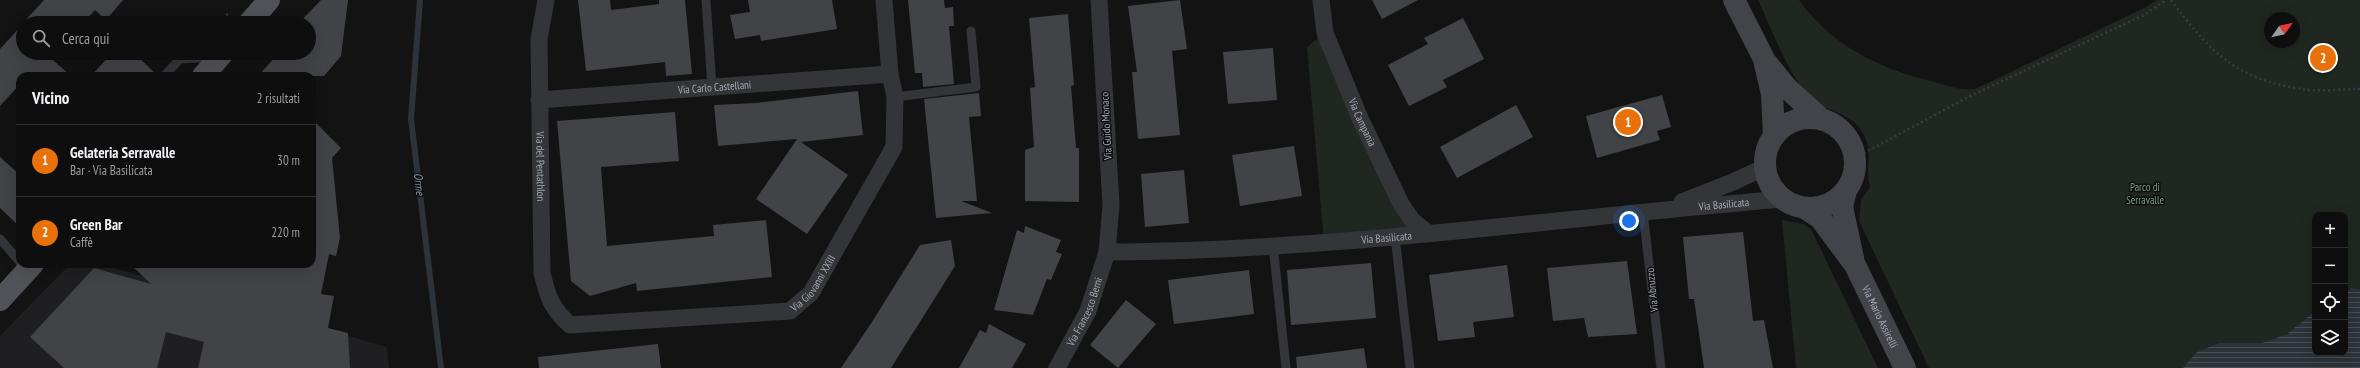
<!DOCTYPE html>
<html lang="it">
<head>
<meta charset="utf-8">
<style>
  body { margin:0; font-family:"PT Sans Narrow",sans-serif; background:#1c1c1d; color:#f1f3f6 }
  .controls { position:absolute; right:12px; bottom:12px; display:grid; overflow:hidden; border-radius:8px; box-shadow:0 4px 16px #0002 }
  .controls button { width:36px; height:36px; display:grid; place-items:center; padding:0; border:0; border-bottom:1px solid #2e2e2f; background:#0e0e0f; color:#f1f3f6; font:20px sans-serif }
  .compass { position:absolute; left:2264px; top:12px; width:36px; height:36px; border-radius:50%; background:#0e0e0f; box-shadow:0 4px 16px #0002; rotate:56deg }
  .you { position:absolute; left:1629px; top:221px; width:14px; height:14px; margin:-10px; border:3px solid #fff; border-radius:50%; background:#1a73e8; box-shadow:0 0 0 6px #1a73e833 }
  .badge { display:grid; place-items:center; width:26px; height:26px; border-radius:50%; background:#8c9099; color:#fff; font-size:13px; font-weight:700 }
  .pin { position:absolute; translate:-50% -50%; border:2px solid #fff; box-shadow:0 1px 4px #0006 }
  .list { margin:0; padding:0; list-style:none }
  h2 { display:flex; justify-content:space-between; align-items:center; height:52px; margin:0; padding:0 16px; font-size:17px }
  h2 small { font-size:13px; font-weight:400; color:#9b9c9e }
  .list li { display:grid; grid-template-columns:26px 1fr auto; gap:12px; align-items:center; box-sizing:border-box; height:72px; padding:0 16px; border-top:1px solid #2e2e2f }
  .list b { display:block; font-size:15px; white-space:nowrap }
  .list p { margin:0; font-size:13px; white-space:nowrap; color:#9b9c9e }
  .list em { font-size:13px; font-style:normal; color:#9b9c9e }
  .icon { flex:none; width:22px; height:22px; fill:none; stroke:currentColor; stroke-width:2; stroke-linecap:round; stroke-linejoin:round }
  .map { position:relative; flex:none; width:2360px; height:368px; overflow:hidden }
  .search { position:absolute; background:#0e0e0f; box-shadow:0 4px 16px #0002; left:16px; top:16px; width:300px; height:44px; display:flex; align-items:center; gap:10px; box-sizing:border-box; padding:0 14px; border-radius:22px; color:#9b9c9e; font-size:15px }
  .panel { position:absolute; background:#0e0e0f; box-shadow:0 4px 16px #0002; left:16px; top:72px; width:300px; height:196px; border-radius:12px }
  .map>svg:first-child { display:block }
  .built { fill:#1f1f21 }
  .green { fill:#1f2720; fill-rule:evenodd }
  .water { fill:url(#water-rules) }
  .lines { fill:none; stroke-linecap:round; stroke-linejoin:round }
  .stream { stroke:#2c3339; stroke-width:6 }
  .building { fill:#424347 }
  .path { stroke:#3a3b40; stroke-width:2.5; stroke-dasharray:2 3; stroke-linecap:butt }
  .lane { stroke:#343539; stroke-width:9 }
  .street { stroke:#343539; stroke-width:17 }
  .secondary { stroke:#424449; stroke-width:22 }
  .primary { stroke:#505258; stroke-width:22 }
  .labels { text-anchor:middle; stroke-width:3; stroke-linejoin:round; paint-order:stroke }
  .street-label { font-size:11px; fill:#a5a9b4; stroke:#0e0e0f }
  .park-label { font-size:11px; fill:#7d9e81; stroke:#0e0e0f }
  .water-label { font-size:12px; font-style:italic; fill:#7e95ad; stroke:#0e0e0f }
</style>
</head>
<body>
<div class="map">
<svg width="2360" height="368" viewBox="0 0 2360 368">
  <defs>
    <pattern id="water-rules" width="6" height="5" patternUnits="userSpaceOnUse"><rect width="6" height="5" fill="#2c3339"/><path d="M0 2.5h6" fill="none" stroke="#484e53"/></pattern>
  </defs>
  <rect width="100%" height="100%" fill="#131314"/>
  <path class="built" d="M 70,264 L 101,264 L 387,347 L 389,368 L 0,368 L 0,336 Z"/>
  <g class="green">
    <path d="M 1758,0 L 1799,0 C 1831,45 1878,68 1931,81 C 1949,86 1956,90 1975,89 L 2146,7 L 2157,0 L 2360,0 L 2360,289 L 2351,288 L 2345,292 L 2345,215 L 2315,215 L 2315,311 L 2287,334 L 2262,343 L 2219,343 L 2183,368 L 1929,368 L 1859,221 L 1861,200 L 1870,187 C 1864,164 1876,152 1860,129 C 1849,112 1825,111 1813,101 C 1791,81 1771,28 1758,0 ZM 2270,18 L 2294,18 L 2294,42 L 2270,42 Z"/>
    <path d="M 1325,33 L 1401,204 L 1428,233 L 1324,242 L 1307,47 Z"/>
    <path d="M 1782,220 L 1803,224 L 1811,229 L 1878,368 L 1796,368 Z"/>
  </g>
  <path class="water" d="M 2351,288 L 2360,289 L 2360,368 L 2183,368 L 2197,352 L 2219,343 L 2262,343 L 2287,334 L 2315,311 L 2315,353 L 2345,353 L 2345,292 Z"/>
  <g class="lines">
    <path class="stream" d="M 420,0 L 411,119 L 441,368"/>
  </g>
  <g class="building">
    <path d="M 44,0 L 123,0 L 106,20 L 95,10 L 83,23 L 23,23 Z"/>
    <path d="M 321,0 L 348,0 L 341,56 L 324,76 L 258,76 L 277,55 L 276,53 L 309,53 L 309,23 L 299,23 Z"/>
    <path d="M 578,0 L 610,0 L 611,10 L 659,4 L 659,0 L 685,0 L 692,74 L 666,76 L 665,62 L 586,71 Z"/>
    <path d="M 748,0 L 832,0 L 837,29 L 761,41 L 760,35 L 735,39 L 730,15 L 750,12 Z"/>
    <path d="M 908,0 L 944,0 L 945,8 L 953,7 L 954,26 L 949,26 L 954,84 L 923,87 L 922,73 L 915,73 Z"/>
    <path d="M 1180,0 L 1187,49 L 1172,51 L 1180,135 L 1138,139 L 1132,72 L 1137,72 L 1128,6 Z"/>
    <path d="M 1372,0 L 1418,0 L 1382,19 Z"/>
    <path d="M 1068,14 L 1074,85 L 1071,86 L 1076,148 L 1079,148 L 1079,202 L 1025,201 L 1025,150 L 1034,147 L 1030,88 L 1035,87 L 1029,18 Z"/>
    <path d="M 1463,18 L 1484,59 L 1443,80 L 1447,87 L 1409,106 L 1388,65 L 1428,44 L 1424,38 Z"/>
    <path d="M 23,24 L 23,53 L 48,53 L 46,54 L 71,76 L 20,76 L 20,84 L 0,106 L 0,49 Z"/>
    <path d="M 1273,48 L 1277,100 L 1228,104 L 1223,52 Z"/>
    <path d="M 112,53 L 134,53 L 158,76 L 91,76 Z"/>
    <path d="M 858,91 L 863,135 L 801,142 L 848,175 L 807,234 L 756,199 L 797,139 L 718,146 L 714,105 L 756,103 Z"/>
    <path d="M 979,93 L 981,116 L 969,117 L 977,201 L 961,201 L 992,213 L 936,218 L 924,99 Z"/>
    <path d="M 1662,95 L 1671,127 L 1657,131 L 1660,140 L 1597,158 L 1586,116 Z"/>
    <path d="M 1516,105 L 1533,137 L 1457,178 L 1440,147 Z"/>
    <path d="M 675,112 L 679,161 L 601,167 L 607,246 L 714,236 L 713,225 L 766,220 L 772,277 L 637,291 L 636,283 L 590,296 L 571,281 L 557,121 Z"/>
    <path d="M 312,119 L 341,148 L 332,158 L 340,238 L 336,256 L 329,254 L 321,294 L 334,296 L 328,328 L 348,333 L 350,368 L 198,368 L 204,342 L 166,332 L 157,368 L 64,368 L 30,337 L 94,268 L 151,284 L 130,264 L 312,264 Z"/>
    <path d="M 1294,146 L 1302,196 L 1240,206 L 1232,155 Z"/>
    <path d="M 0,157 L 20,175 L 20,227 L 0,208 Z"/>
    <path d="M 1184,170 L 1189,223 L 1145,227 L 1141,174 Z"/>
    <path d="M 1025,226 L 1061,240 L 1056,252 L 1062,254 L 1051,280 L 1047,279 L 1033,315 L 994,310 L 1017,230 L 1024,233 Z"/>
    <path d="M 1743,232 L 1753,321 L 1764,320 L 1773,368 L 1704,368 L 1694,299 L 1689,299 L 1683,237 Z"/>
    <path d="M 951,240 L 955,266 L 891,368 L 841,368 L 872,322 L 920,245 Z"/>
    <path d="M 1627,261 L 1637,334 L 1588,337 L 1584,318 L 1553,321 L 1547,268 Z"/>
    <path d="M 1371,263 L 1376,318 L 1291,325 L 1287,270 Z"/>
    <path d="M 1507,265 L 1514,317 L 1473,322 L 1475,337 L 1438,341 L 1429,275 Z"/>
    <path d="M 1249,270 L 1254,314 L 1174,324 L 1168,280 Z"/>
    <path d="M 1126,300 L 1156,324 L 1118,368 L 1090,345 Z"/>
    <path d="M 989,324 L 1026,344 L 1012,368 L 959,368 L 980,330 L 986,333 Z"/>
    <path d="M 658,344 L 661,368 L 539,368 L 538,357 Z"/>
    <path d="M 1364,348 L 1367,368 L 1297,368 L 1296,357 Z"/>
  </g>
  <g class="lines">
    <g class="path">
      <path d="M 2171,0 C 2210,52 2235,79 2302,89 C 2320,92 2341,89 2360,89"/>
      <path d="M 220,23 L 229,12"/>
      <path d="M 1855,158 L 1972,95 L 2144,15 L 2166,0"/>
    </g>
    <g class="lane">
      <path d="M 706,0 L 712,87"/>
      <path d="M 164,76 L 180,59 L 216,57"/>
      <path d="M 895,97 L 976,87 L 971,31"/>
      <path d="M 1643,212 L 1661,368"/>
      <path d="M 1395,236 L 1410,368"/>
      <path d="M 0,239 L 20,262"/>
      <path d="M 1273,245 L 1286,368"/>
    </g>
    <g class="street">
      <path id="s1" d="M 546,0 L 539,39 L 542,273 C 548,297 551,308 570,325 L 790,311 L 811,293 L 894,147 L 895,97 L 890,74 L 884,0"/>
      <path id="s2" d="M 1321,0 L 1325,33 L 1359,116 L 1401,204 L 1412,220 L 1428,233"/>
      <path id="s3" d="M 539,100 L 890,74"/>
      <path d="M 1682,202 L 1733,182 L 1765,167"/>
      <path id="s4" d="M 1107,252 C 1333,251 1557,218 1782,199"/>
      <path id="s5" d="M 1057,368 L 1088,311 L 1107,252 L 1111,205 L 1099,0"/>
    </g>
    <g class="secondary">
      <path d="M 1734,0 L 1765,61 L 1787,88 L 1821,119"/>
      <path d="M 1765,64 L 1772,94 L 1774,136"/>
      <circle cx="1810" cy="163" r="45"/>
      <path d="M 1846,190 L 1842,207 L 1853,258"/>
      <path id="s6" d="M 1805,208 L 1820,218 L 1855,265 L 1905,368"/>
    </g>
    <g class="primary">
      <path d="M 249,23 L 269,0"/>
      <path d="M 203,76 L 223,53"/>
      <path d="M 0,300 L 33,264"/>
    </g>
  </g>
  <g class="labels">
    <g class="street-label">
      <text dy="4" stroke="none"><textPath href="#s3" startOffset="176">Via Carlo Castellani</textPath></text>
      <text dy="4" stroke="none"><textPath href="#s2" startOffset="130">Via Campania</textPath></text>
      <text transform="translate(1106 126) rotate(-93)" y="4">Via Guido Monaco</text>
      <text dy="4" stroke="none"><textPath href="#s1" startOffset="167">Via del Pentathlon</textPath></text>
      <text dy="4" stroke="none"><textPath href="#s4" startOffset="619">Via Basilicata</textPath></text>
      <text dy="4" stroke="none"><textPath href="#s4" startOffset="280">Via Basilicata</textPath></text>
      <text dy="4" stroke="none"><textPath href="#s1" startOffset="591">Via Giovanni XXIII</textPath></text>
      <text transform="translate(1652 290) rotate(-96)" y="4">Via Abruzzo</text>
      <text dy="4" stroke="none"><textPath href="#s5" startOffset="63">Via Francesco Berni</textPath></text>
      <text dy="4" stroke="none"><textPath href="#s6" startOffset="134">Via Mario Assirelli</textPath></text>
    </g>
    <g class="park-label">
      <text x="2145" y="191">Parco di<tspan x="2145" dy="13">Serravalle</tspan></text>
    </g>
    <g class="water-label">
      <text transform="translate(419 184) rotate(83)" y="4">Orme</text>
    </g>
  </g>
</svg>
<div class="controls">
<button>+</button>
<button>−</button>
<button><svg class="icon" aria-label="locate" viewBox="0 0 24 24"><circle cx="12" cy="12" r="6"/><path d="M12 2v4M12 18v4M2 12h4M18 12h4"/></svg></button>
<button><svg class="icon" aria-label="layers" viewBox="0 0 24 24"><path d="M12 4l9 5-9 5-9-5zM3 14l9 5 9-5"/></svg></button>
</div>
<svg class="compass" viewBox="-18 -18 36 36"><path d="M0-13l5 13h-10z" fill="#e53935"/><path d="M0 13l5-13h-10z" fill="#9b9c9e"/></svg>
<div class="you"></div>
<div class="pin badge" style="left:1628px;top:122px;background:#e8710a">1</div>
<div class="pin badge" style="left:2323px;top:58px;background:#e8710a">2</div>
<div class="search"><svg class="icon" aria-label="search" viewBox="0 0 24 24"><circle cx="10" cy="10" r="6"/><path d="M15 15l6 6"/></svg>Cerca qui</div>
<section class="panel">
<h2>Vicino<small>2 risultati</small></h2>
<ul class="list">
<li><span class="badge" style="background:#e8710a">1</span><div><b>Gelateria Serravalle</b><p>Bar · Via Basilicata</p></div><em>30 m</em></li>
<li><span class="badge" style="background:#e8710a">2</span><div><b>Green Bar</b><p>Caffè</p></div><em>220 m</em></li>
</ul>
</section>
</div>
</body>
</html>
